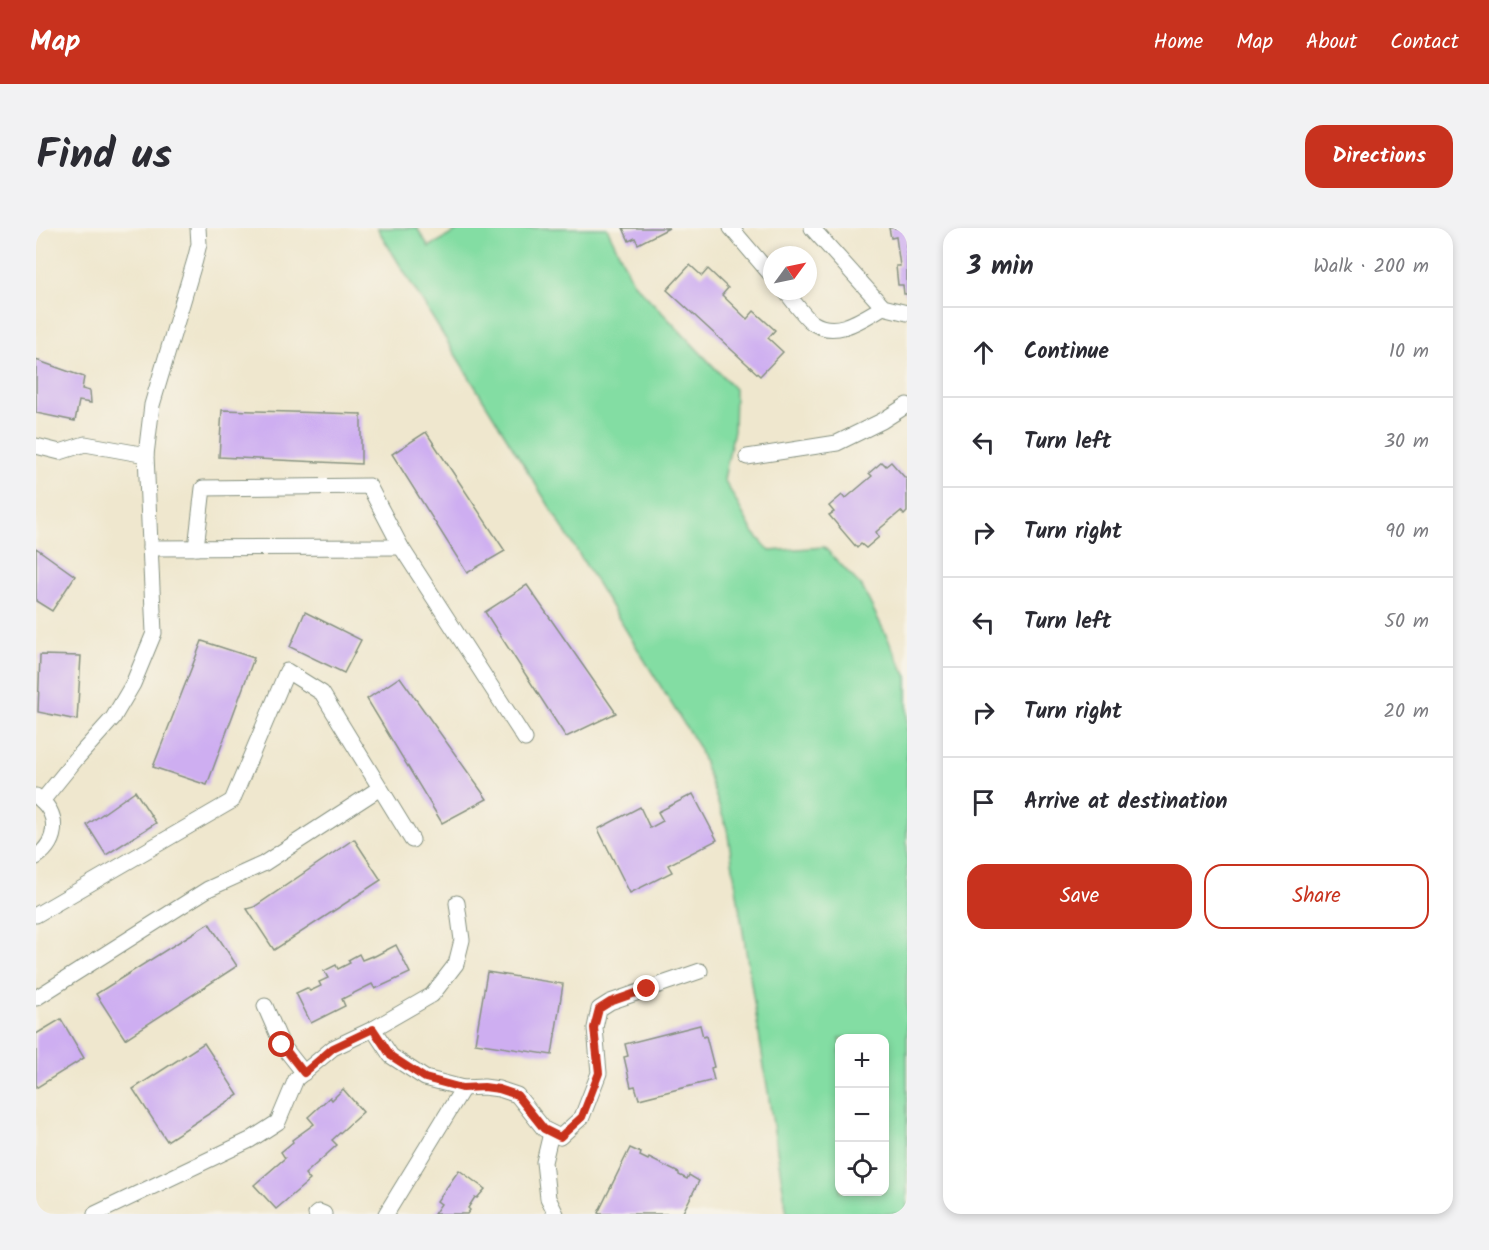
<!DOCTYPE html>
<html lang="en">
<head>
<meta charset="utf-8">
<style>
  body { margin:0; font-family:Kalam,sans-serif; background:#f2f2f3; color:#2b2b33 }
  .controls { position:absolute; right:18px; bottom:18px; display:grid; overflow:hidden; border-radius:12px; box-shadow:0 3px 9px #0003 }
  .controls button { width:54px; height:54px; display:grid; place-items:center; padding:0; border:0; border-bottom:2px solid #e1e1e2; background:#fff; color:#2b2b33; font:30px sans-serif }
  .compass { position:absolute; left:727px; top:18px; width:54px; height:54px; border-radius:50%; background:#fff; box-shadow:0 3px 9px #0003; rotate:57deg }
  .stop { position:absolute; width:18px; height:18px; margin:-14px; border:4px solid #c8321e; border-radius:50%; background:#fff }
  .stop.end { background:#c8321e; border-color:#fff; box-shadow:0 2px 6px #0008 }
  .list { margin:0; padding:0; list-style:none }
  h2 { display:flex; justify-content:space-between; align-items:center; height:78px; margin:0; padding:0 24px; font-size:26px }
  h2 small { font-size:20px; font-weight:400; color:#7c7c81 }
  .list li { display:grid; grid-template-columns:39px 1fr auto; gap:18px; align-items:center; box-sizing:border-box; height:90px; padding:0 24px; border-top:2px solid #e1e1e2 }
  .list b { display:block; font-size:22px; white-space:nowrap }
  .list em { font-size:20px; font-style:normal; color:#7c7c81 }
  .actions { display:flex; gap:12px; padding:18px 24px }
  .actions a { flex:1; padding:14px 0; border:2px solid #c8321e; border-radius:18px; text-align:center; font-size:21px; color:#c8321e }
  .actions .main { background:#c8321e; color:#fff }
  .icon { flex:none; width:33px; height:33px; fill:none; stroke:currentColor; stroke-width:2; stroke-linecap:round; stroke-linejoin:round }
  .map { position:relative; flex:none; width:871px; height:986px; overflow:hidden; border-radius:18px }
  header { display:flex; align-items:center; gap:36px; box-sizing:border-box; height:84px; padding:0 30px; background:#c8321e; color:#fff }
  header strong { font-size:28px }
  nav { display:flex; gap:33px; margin-inline-start:auto; font-size:21px }
  .intro { display:flex; align-items:center; justify-content:space-between; box-sizing:border-box; height:144px; padding:0 36px }
  h1 { margin:0; font-size:42px }
  .button { padding:15px 27px; border-radius:18px; background:#c8321e; color:#fff; font-size:21px; font-weight:700 }
  main { display:flex; gap:36px; padding:0 36px }
  aside { flex:1; background:#fff; border-radius:18px; box-shadow:0 3px 9px #0003 }
  .map>svg:first-child { display:block }
  .green { fill:#83dda3; stroke:#518d6c; stroke-width:1.5; fill-rule:evenodd }
  .building { fill:#ceaef1 }
  .lines { fill:none; stroke-linecap:round; stroke-linejoin:round }
  .street-casing { stroke:#879281; stroke-width:17 }
  .street { stroke:#fff; stroke-width:15 }
  .route { stroke:#c8321e; stroke-width:8 }
</style>
</head>
<body>
<header>
<strong>Map</strong>
<nav><a>Home</a><a>Map</a><a>About</a><a>Contact</a></nav>
</header>
<div class="intro"><h1>Find us</h1><a class="button">Directions</a></div>
<main>
<div class="map">
<svg width="871" height="986" viewBox="0 0 871 986">
  <rect width="100%" height="100%" fill="#f7f3e8"/>
  <filter id="ink" filterUnits="userSpaceOnUse"><feTurbulence type="fractalNoise" baseFrequency=".0167" numOctaves="2"/><feDisplacementMap in="SourceGraphic" scale="12" xChannelSelector="R" yChannelSelector="G"/><feConvolveMatrix kernelMatrix="1 2 1 2 8 2 1 2 1" color-interpolation-filters="sRGB"/></filter>
  <filter id="wash" filterUnits="userSpaceOnUse"><feTurbulence type="fractalNoise" baseFrequency=".008" numOctaves="4" result="noise"/><feDisplacementMap in="SourceGraphic" scale="24" xChannelSelector="R" yChannelSelector="G"/><feGaussianBlur stdDeviation="1.35" result="paint"/><feColorMatrix in="noise" values="0 0 0 0 0 0 0 0 0 0 0 0 0 0 0 0 0 1.4 0 .05"/><feComposite in="paint" operator="in"/></filter>
  <g filter="url(#wash)">
    <rect width="100%" height="100%" fill="#efe7ce"/>
    <path class="green" d="M 341,0 L 381,0 L 393,19 L 421,3 L 424,0 L 571,0 L 597,54 L 699,161 L 698,202 L 688,251 L 717,304 L 734,323 L 788,319 L 826,359 L 871,449 L 871,986 L 751,986 L 691,601 L 663,520 ZM 804,810 L 848,810 L 848,964 L 804,964 Z"/>
    <g id="blocks">
      <g class="building">
        <path d="M 587,0 L 633,0 L 602,16 L 599,10 L 593,13 Z"/>
        <path d="M 853,0 L 871,0 L 871,66 L 868,66 L 867,57 L 862,57 L 860,38 L 864,38 L 860,9 L 855,10 Z"/>
        <path d="M 654,37 L 666,48 L 672,41 L 692,60 L 686,67 L 711,91 L 718,83 L 739,102 L 732,110 L 747,124 L 724,148 L 631,62 Z"/>
        <path d="M 0,132 L 48,149 L 46,161 L 54,163 L 55,175 L 43,173 L 39,193 L 0,185 Z"/>
        <path d="M 186,182 L 325,186 L 325,236 L 183,229 Z"/>
        <path d="M 390,204 L 469,323 L 431,345 L 356,226 Z"/>
        <path d="M 846,234 L 850,238 L 855,234 L 871,252 L 871,284 L 868,287 L 865,283 L 840,304 L 843,309 L 830,320 L 825,316 L 821,320 L 793,287 L 798,284 L 793,278 L 806,267 L 809,271 L 836,248 L 833,245 Z"/>
        <path d="M 0,320 L 39,348 L 16,383 L 0,373 Z"/>
        <path d="M 491,357 L 580,485 L 530,509 L 449,384 Z"/>
        <path d="M 269,384 L 325,412 L 308,445 L 254,419 Z"/>
        <path d="M 166,413 L 218,430 L 171,557 L 117,539 Z"/>
        <path d="M 4,427 L 45,428 L 41,492 L 2,484 Z"/>
        <path d="M 364,449 L 451,571 L 406,595 L 331,471 Z"/>
        <path d="M 99,563 L 120,595 L 70,627 L 51,597 Z"/>
        <path d="M 657,566 L 681,612 L 632,637 L 636,644 L 594,665 L 562,601 L 604,579 L 614,600 L 627,593 L 622,584 Z"/>
        <path d="M 318,611 L 345,652 L 238,722 L 211,681 L 218,679 Z"/>
        <path d="M 173,695 L 201,738 L 89,811 L 60,766 Z"/>
        <path d="M 360,717 L 374,745 L 339,761 L 336,756 L 306,771 L 309,778 L 275,795 L 260,765 L 271,760 L 274,763 L 285,758 L 283,754 L 292,750 L 288,743 L 300,737 L 302,741 L 314,735 L 312,732 L 323,726 L 326,732 L 336,728 L 337,729 Z"/>
        <path d="M 451,744 L 527,756 L 516,827 L 439,815 Z"/>
        <path d="M 25,791 L 48,830 L 0,860 L 0,806 Z"/>
        <path d="M 664,797 L 667,809 L 670,808 L 678,839 L 675,840 L 678,852 L 603,871 L 599,858 L 595,859 L 588,829 L 592,828 L 589,816 Z"/>
        <path d="M 168,815 L 202,867 L 131,913 L 97,861 Z"/>
        <path d="M 307,861 L 327,884 L 296,912 L 301,917 L 269,946 L 274,952 L 240,981 L 218,957 L 249,930 L 245,924 L 257,914 L 256,912 L 278,896 L 272,889 L 294,869 L 296,872 Z"/>
        <path d="M 594,920 L 605,925 L 604,928 L 612,932 L 613,930 L 643,945 L 643,947 L 651,951 L 653,947 L 663,953 L 646,986 L 564,986 L 562,985 Z"/>
        <path d="M 423,942 L 449,961 L 441,970 L 439,969 L 432,980 L 434,982 L 431,986 L 398,986 L 405,976 L 401,973 Z"/>
      </g>
    </g>
  </g>
  <g filter="url(#ink)">
    <use href="#blocks" fill-opacity="0" stroke="#879281" stroke-width="1.5"/>
    <g class="lines">
      <g class="street-casing">
        <g id="street">
          <path d="M 695,0 L 736,48"/>
          <path d="M 776,0 L 847,79 L 871,85"/>
          <path d="M 749,63 C 756,71 769,90 777,95 C 801,110 826,91 847,79"/>
          <path d="M 0,218 L 24,224 L 49,216 L 110,227"/>
          <path d="M 711,229 L 801,215 L 846,193 L 871,177"/>
          <path d="M 114,320 L 365,319"/>
          <path d="M 160,320 L 167,260 L 333,258 L 365,319 L 489,511"/>
          <path d="M 0,568 C 24,585 23,613 0,629"/>
          <path d="M 6,573 L 41,530 L 77,490 L 97,456 L 118,405 L 110,227 L 116,177 L 159,32 L 163,16 L 162,0"/>
          <path d="M 0,687 L 196,573 L 251,443 L 286,465 L 376,612"/>
          <path d="M 0,770 L 172,661 L 227,636 L 344,560"/>
          <path d="M 229,778 L 246,817 L 268,845"/>
          <path d="M 337,801 L 355,828 L 389,850 L 427,860 L 448,859 L 463,861 L 481,867 L 508,901 L 524,909 L 546,889 L 563,845 L 559,800 L 563,781 L 574,774 L 664,743"/>
          <path d="M 515,905 L 508,934 L 512,970 L 520,986"/>
          <path d="M 59,986 L 214,912 L 242,894 L 260,851 L 297,820 L 337,801 L 396,767 L 420,736 L 426,712 L 421,675"/>
          <path d="M 280,986 L 283,984 L 288,986"/>
          <path d="M 350,986 L 427,860"/>
        </g>
      </g>
      <use href="#street" class="street"/>
    </g>
  </g>
  <g class="lines" filter="url(#ink)">
    <path class="route" d="M 246,817 L 268,845 L 297,820 L 337,801 L 355,828 L 389,850 L 426,860 L 448,859 L 463,861 L 481,867 L 508,901 L 524,909 L 546,889 L 563,845 L 558,800 L 563,781 L 574,774 L 611,761"/>
  </g>
</svg>
<div class="controls">
<button>+</button>
<button>−</button>
<button><svg class="icon" aria-label="locate" viewBox="0 0 24 24"><circle cx="12" cy="12" r="6"/><path d="M12 2v4M12 18v4M2 12h4M18 12h4"/></svg></button>
</div>
<svg class="compass" viewBox="-18 -18 36 36"><path d="M0-13l5 13h-10z" fill="#e53935"/><path d="M0 13l5-13h-10z" fill="#7c7c81"/></svg>
<div class="stop" style="left:246px;top:817px"></div>
<div class="stop end" style="left:611px;top:761px"></div>
</div>
<aside>
<h2>3 min<small>Walk · 200 m</small></h2>
<ul class="list">
<li><svg class="icon" aria-label="ahead" viewBox="0 0 24 24"><path d="M12 20V5M6 11l6-6 6 6"/></svg><div><b>Continue</b></div><em>10 m</em></li>
<li><svg class="icon" aria-label="left" viewBox="0 0 24 24"><path d="M17 20v-9H6M10 6l-5 5 5 5"/></svg><div><b>Turn left</b></div><em>30 m</em></li>
<li><svg class="icon" aria-label="right" viewBox="0 0 24 24"><path d="M7 20v-9h11M14 6l5 5-5 5"/></svg><div><b>Turn right</b></div><em>90 m</em></li>
<li><svg class="icon" aria-label="left" viewBox="0 0 24 24"><path d="M17 20v-9H6M10 6l-5 5 5 5"/></svg><div><b>Turn left</b></div><em>50 m</em></li>
<li><svg class="icon" aria-label="right" viewBox="0 0 24 24"><path d="M7 20v-9h11M14 6l5 5-5 5"/></svg><div><b>Turn right</b></div><em>20 m</em></li>
<li><svg class="icon" aria-label="arrive" viewBox="0 0 24 24"><path d="M6 21V4h12l-3 4 3 4H6"/></svg><div><b>Arrive at destination</b></div></li>
</ul>
<div class="actions"><a class="main">Save</a><a>Share</a></div>
</aside>
</main>
</body>
</html>
